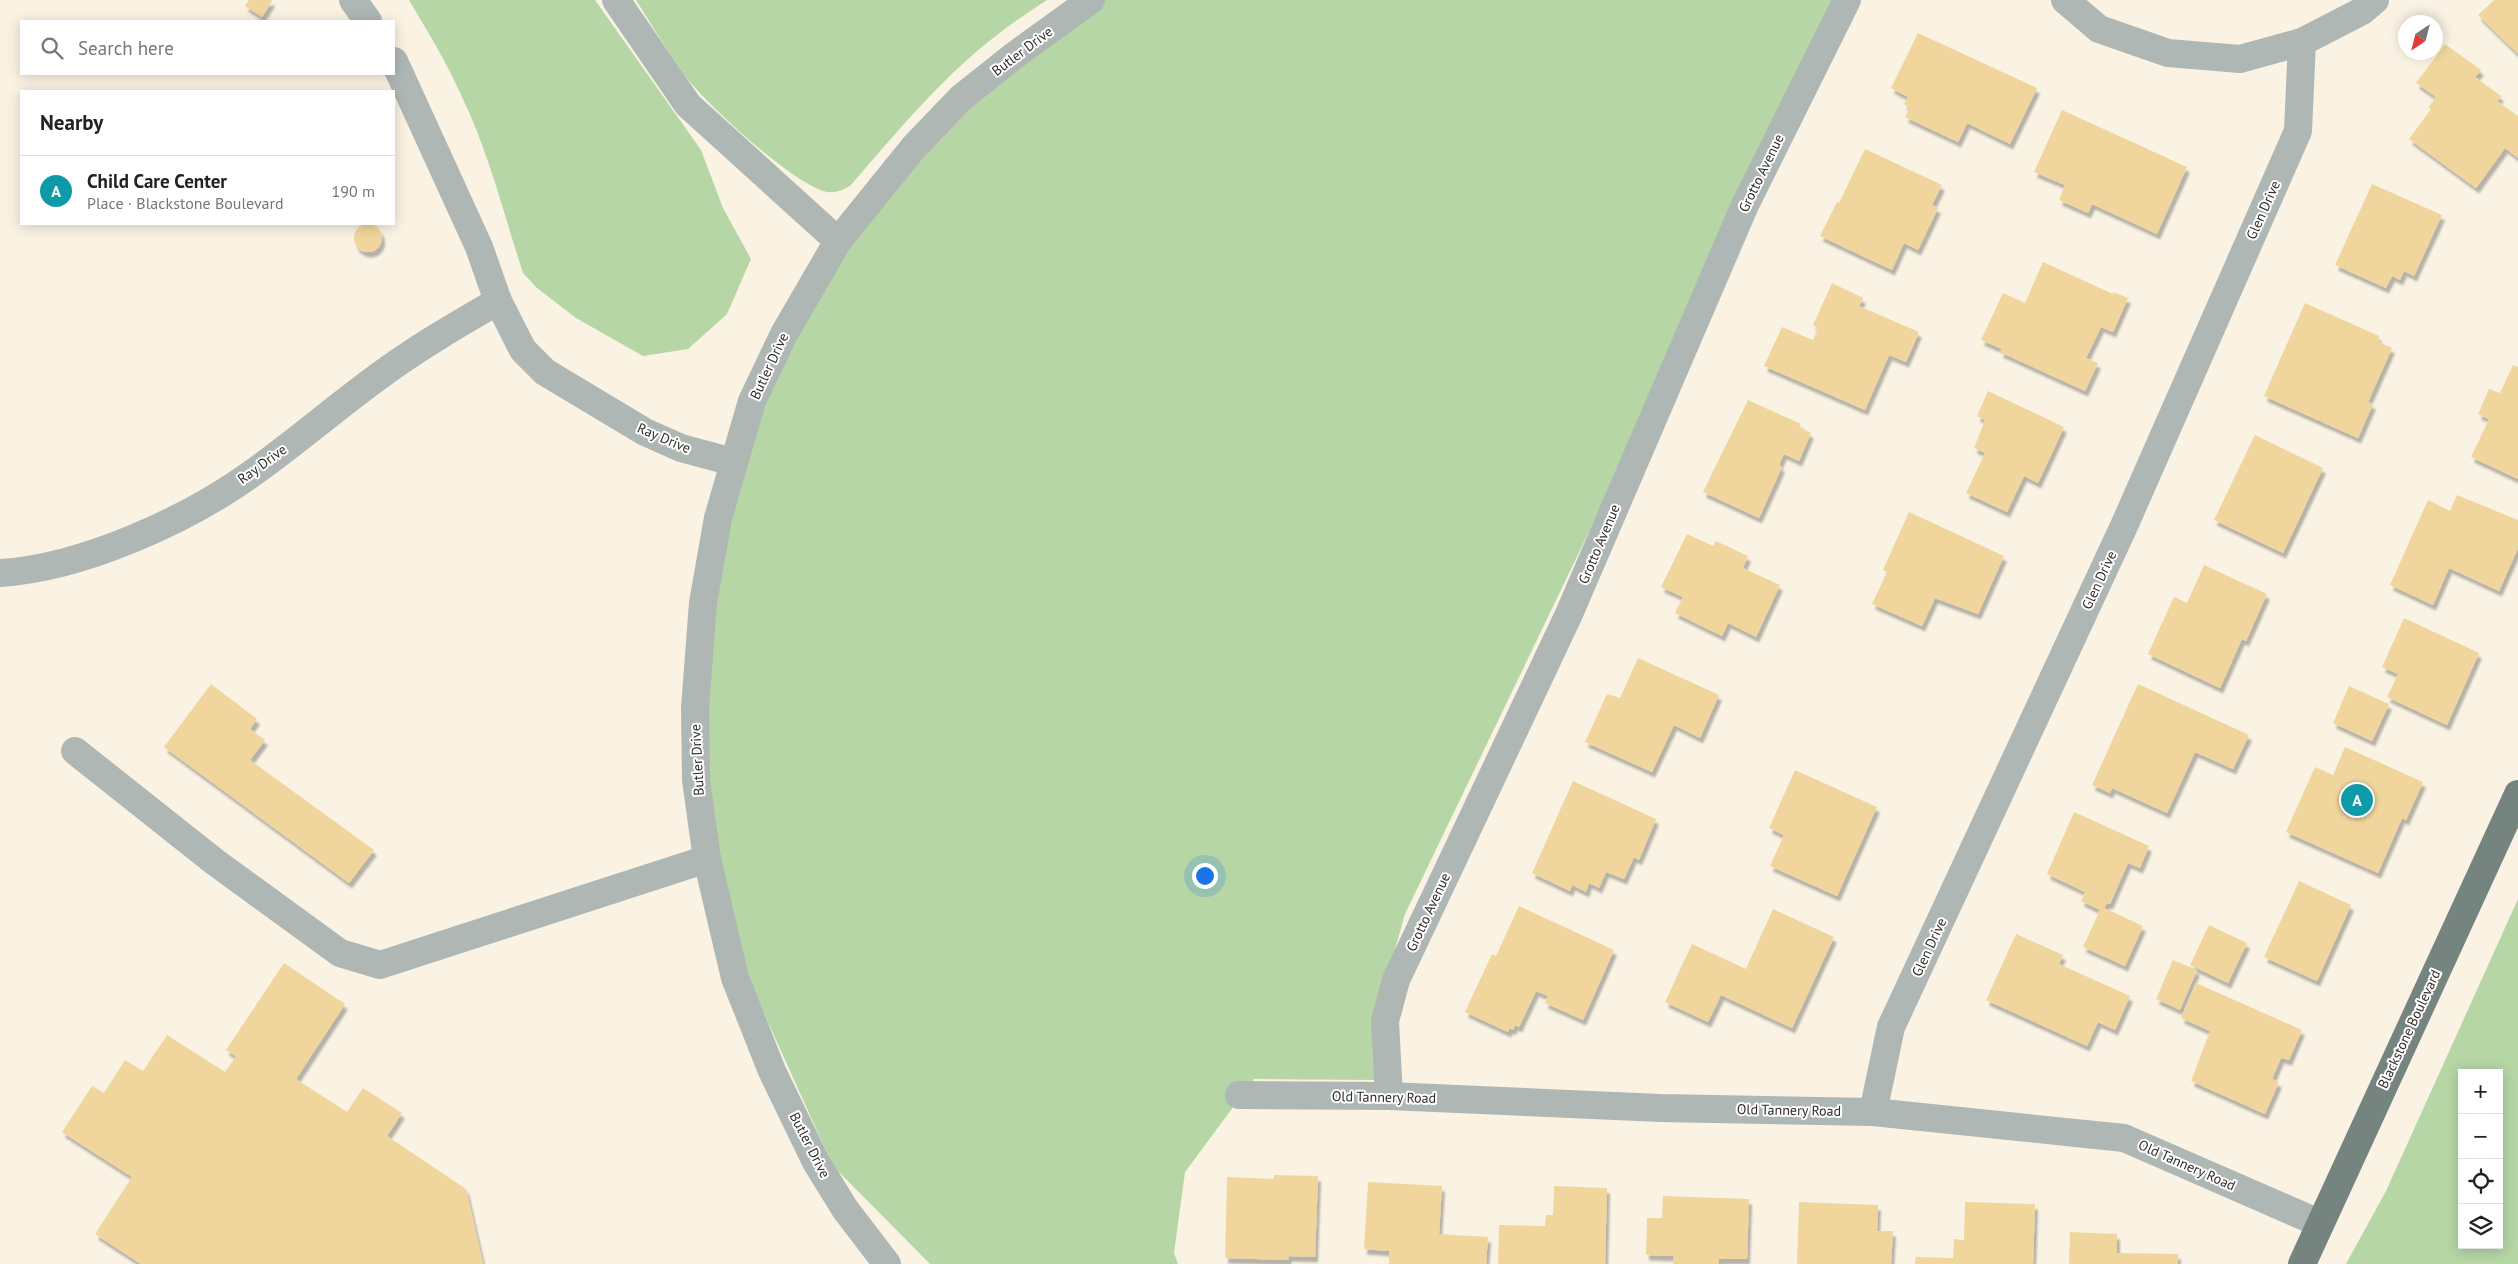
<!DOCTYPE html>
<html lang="en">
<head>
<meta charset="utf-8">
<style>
  body { margin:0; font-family:"PT Sans",sans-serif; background:#f2f2f2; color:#222 }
  .controls { position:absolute; right:15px; bottom:15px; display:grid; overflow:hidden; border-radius:0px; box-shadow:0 2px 12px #0003 }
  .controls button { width:45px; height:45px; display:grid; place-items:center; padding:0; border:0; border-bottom:1px solid #e0e0e0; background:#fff; color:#222; font:25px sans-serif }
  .compass { position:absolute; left:2398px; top:15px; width:45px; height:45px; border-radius:50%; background:#fff; box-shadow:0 2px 12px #0003; rotate:215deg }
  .you { position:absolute; left:1204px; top:875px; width:18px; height:18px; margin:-12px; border:4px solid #fff; border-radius:50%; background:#1a73e8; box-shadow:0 0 0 8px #1a73e833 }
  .badge { display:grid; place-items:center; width:32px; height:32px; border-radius:50%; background:#2563eb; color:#fff; font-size:16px; font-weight:700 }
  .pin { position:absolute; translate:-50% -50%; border:2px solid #fff; box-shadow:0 1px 5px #0006 }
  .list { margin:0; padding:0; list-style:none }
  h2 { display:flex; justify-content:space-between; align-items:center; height:65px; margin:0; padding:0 20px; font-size:21px }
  h2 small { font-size:16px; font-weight:400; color:#767676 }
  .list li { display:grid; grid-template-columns:32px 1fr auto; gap:15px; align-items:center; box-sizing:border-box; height:70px; padding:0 20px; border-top:1px solid #e0e0e0 }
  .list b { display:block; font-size:19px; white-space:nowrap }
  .list p { margin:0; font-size:16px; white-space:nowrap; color:#767676 }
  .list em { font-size:16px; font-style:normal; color:#767676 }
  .icon { flex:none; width:28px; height:28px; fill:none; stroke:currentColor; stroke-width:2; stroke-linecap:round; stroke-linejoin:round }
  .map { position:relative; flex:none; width:2518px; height:1264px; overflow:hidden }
  .search { position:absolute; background:#fff; box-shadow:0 2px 12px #0003; left:20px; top:20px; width:375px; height:55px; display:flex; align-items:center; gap:12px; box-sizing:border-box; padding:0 18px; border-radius:0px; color:#767676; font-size:19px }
  .panel { position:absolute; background:#fff; box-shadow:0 2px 12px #0003; left:20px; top:90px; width:375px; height:135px; border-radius:0px }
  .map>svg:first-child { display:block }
  .green { fill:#b6d6a6; fill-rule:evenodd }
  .building { fill:#f0d69c; filter:url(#shadow) }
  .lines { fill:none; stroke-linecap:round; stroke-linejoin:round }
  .minor { stroke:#afb7b5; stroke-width:28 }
  .major { stroke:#768480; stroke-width:28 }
  .labels { text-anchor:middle; stroke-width:4; stroke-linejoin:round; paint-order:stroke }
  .street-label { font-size:14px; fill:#2f2c27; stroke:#fff }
</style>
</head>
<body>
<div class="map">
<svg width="2518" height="1264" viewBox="0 0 2518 1264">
  <defs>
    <filter id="shadow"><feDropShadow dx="3" dy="5.5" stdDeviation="1" flood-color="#0004"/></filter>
  </defs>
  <rect width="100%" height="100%" fill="#faf3e4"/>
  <g class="green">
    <path d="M 409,0 L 595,0 L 701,150 L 723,208 L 751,259 L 727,314 L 688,349 L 643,356 L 576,318 L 537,288 L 523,273 C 504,215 489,153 462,97 C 447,63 428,32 409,0 Z"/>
    <path d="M 636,0 L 1047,0 C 1031,11 1013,22 997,35 C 942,77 896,133 851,185 C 844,190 836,193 827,192 C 794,185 707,105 686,77 C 668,52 652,26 636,0 Z"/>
    <path d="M 1082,0 L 1845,0 L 1405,914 L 1382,996 L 1382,1080 L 1254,1079 L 1185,1172 L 1174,1253 L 1178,1264 L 930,1264 L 833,1166 L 738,956 L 690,714 L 750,394 L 879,184 Z"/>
    <path d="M 2518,899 L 2518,1264 L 2346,1264 L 2386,1191 ZM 2462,1073 L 2499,1073 L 2499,1245 L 2462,1245 Z"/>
  </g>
  <g class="building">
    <path d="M 249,0 L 271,0 L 272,1 L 262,17 L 245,6 Z"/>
    <path d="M 2494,0 L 2518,0 L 2518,54 L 2478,15 Z"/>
    <path d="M 1918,33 L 2037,88 L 2010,144 L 1967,123 L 1958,142 L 1905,117 L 1910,108 L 1904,104 L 1908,97 L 1891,88 Z"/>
    <path d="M 2445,44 L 2481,70 L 2475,77 L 2501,96 L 2497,101 L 2518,116 L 2518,158 L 2505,148 L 2476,188 L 2409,139 L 2431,109 L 2428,108 L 2436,97 L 2416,83 Z"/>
    <path d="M 2062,110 L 2187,167 L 2157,234 L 2092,204 L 2088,213 L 2059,200 L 2065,185 L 2034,172 Z"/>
    <path d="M 1865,149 L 1942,185 L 1932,205 L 1938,208 L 1918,250 L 1904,243 L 1892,270 L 1820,236 L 1837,202 L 1839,203 Z"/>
    <path d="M 2372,184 L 2442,215 L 2414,276 L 2404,271 L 2400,280 L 2392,276 L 2386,288 L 2335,265 Z"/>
    <circle cx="368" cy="238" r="14"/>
    <path d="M 2043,262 L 2113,294 L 2113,292 L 2128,298 L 2113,332 L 2101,327 L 2086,358 L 2098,363 L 2085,391 L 2000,352 L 2002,349 L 1981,340 L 2003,293 L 2025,303 Z"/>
    <path d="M 1832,283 L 1863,298 L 1859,306 L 1919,332 L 1906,362 L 1889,355 L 1865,410 L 1764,366 L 1782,327 L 1813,340 L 1818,328 L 1813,325 Z"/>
    <path d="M 2305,303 L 2379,336 L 2378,342 L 2392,348 L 2368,402 L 2373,404 L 2358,438 L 2264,396 Z"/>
    <path d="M 2513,365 L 2518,367 L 2518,479 L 2471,457 L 2489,419 L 2478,414 L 2489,389 L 2500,393 Z"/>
    <path d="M 1988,391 L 2064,427 L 2038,483 L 2024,476 L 2007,512 L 1966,493 L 1985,453 L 1974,448 L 1985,420 L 1977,416 Z"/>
    <path d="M 1748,400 L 1801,424 L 1799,427 L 1811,433 L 1799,461 L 1784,454 L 1779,465 L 1782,467 L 1759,518 L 1703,492 Z"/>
    <path d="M 2255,435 L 2323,468 L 2283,553 L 2214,520 Z"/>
    <path d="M 2457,495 L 2518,520 L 2518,548 L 2499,591 L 2449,568 L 2433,605 L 2390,585 L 2428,500 L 2450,511 Z"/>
    <path d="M 1909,512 L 2004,556 L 1978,614 L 1935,598 L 1922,626 L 1872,604 L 1887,572 L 1883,570 Z"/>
    <path d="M 1687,534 L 1713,546 L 1716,541 L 1748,556 L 1743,568 L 1780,585 L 1756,637 L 1728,623 L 1722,636 L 1675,613 L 1683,597 L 1661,587 Z"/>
    <path d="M 2204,565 L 2267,594 L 2246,641 L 2242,639 L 2220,688 L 2148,654 L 2174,597 L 2187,603 Z"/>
    <path d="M 2404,618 L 2479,653 L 2447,725 L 2387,697 L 2398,674 L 2382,667 Z"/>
    <path d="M 1638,658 L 1719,695 L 1700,738 L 1674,725 L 1652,772 L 1585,742 L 1607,694 L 1620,698 Z"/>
    <path d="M 211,684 L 257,719 L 250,729 L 265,740 L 250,760 L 374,850 L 349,883 L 164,747 Z"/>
    <path d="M 2138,684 L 2249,735 L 2233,769 L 2195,752 L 2167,813 L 2112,788 L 2110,793 L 2092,785 Z"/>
    <path d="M 2349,686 L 2389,704 L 2372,741 L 2333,723 Z"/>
    <path d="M 2345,747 L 2423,782 L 2406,820 L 2402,818 L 2378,873 L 2286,832 L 2315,767 L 2333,775 Z"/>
    <path d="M 1795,770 L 1877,807 L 1837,896 L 1770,866 L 1784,835 L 1769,828 Z"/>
    <path d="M 1573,781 L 1656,819 L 1639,860 L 1634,857 L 1624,879 L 1606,872 L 1599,888 L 1589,883 L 1586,892 L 1572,885 L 1570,891 L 1532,873 Z"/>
    <path d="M 2074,812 L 2149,846 L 2140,868 L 2128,863 L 2110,904 L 2107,903 L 2104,908 L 2143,926 L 2125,966 L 2083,947 L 2100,910 L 2081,901 L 2085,892 L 2047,874 Z"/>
    <path d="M 2299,881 L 2351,905 L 2317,981 L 2264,957 Z"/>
    <path d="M 1519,906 L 1614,950 L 1583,1020 L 1545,1003 L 1548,996 L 1536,991 L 1519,1027 L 1515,1025 L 1513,1030 L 1510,1028 L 1508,1032 L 1465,1012 L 1492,954 L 1496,956 Z"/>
    <path d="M 1773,909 L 1834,937 L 1792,1028 L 1721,995 L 1708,1022 L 1665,1002 L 1692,944 L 1746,969 Z"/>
    <path d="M 2209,925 L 2247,943 L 2228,983 L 2190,965 Z"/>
    <path d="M 2016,934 L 2063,955 L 2059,964 L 2130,996 L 2115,1030 L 2098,1022 L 2087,1046 L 1986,1000 Z"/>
    <path d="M 2173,960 L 2197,970 L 2180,1010 L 2156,999 Z"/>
    <path d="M 284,963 L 345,1004 L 296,1079 L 347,1112 L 363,1088 L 402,1113 L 387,1136 L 466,1189 L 483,1264 L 141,1264 L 95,1234 L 132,1177 L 62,1132 L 92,1086 L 104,1093 L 125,1060 L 143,1071 L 167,1035 L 225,1072 L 236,1056 L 226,1050 Z"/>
    <path d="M 2196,983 L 2302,1030 L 2289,1060 L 2281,1058 L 2272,1079 L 2279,1082 L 2265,1114 L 2191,1081 L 2210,1031 L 2181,1018 Z"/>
    <path d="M 1274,1175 L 1318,1176 L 1315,1257 L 1289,1256 L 1288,1260 L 1225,1258 L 1227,1177 L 1274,1179 Z"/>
    <path d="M 1368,1182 L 1442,1186 L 1439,1234 L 1488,1237 L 1486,1264 L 1389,1264 L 1389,1251 L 1364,1249 Z"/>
    <path d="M 1554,1186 L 1607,1188 L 1605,1264 L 1498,1264 L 1499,1225 L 1545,1226 L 1546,1215 L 1553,1215 Z"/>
    <path d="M 1663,1196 L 1749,1199 L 1747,1259 L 1719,1259 L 1719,1264 L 1673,1264 L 1674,1256 L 1646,1255 L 1647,1218 L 1662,1218 Z"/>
    <path d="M 1799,1202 L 1878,1205 L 1877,1231 L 1893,1231 L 1891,1264 L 1797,1264 Z"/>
    <path d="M 1965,1202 L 2035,1204 L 2033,1264 L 1915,1264 L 1916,1257 L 1953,1258 L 1954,1239 L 1964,1240 Z"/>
    <path d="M 2070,1232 L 2117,1234 L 2117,1253 L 2178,1254 L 2178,1264 L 2069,1264 Z"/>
  </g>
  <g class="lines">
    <g class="minor">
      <path d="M 353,0 L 368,21"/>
      <path d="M 616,0 L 688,105 L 838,241"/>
      <path d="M 2065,0 L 2099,29 L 2168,53 L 2240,59 L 2302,42 L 2362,11 L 2375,0"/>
      <path d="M 394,61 L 479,247 L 498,301 L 523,350 L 545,372 L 645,432 L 681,448 L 733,462"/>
      <path d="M 0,573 C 82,568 188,520 254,472 C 299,440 341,403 386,371 C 422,345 460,323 498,301"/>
      <path d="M 75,751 L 215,862 L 340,953 L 380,965 L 707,859"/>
      <path d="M 1239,1095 L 1389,1096 L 1660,1108 L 1873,1112 L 2124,1138 L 2319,1223"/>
      <path d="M 1389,1096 L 1385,1021 L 1396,980 L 1569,614 L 1745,205 L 1847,0"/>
      <path d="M 1873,1112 L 1891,1027 L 2124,526 L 2298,131 L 2302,42"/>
      <path d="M 887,1264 L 845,1209 L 816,1162 L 772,1071 L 735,978 L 707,859 L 696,780 L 695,708 L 703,603 L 718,518 L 752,401 L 784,334 L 838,241 L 914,147 L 961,98 L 1015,55 L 1091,0"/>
    </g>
    <path class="major" d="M 2302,1264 L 2518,794"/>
  </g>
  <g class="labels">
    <g class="street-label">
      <text transform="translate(1022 51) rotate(-37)" y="5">Butler Drive</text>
      <text transform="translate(1761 173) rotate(-64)" y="5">Grotto Avenue</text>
      <text transform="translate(2263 210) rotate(-66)" y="5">Glen Drive</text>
      <text transform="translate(769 366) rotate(-65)" y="5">Butler Drive</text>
      <text transform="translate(664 438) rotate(23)" y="5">Ray Drive</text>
      <text transform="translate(262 464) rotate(-36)" y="5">Ray Drive</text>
      <text transform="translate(1599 544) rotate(-67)" y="5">Grotto Avenue</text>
      <text transform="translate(2099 580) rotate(-65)" y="5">Glen Drive</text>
      <text transform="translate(697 760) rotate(-93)" y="5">Butler Drive</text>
      <text transform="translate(1428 912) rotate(-65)" y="5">Grotto Avenue</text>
      <text transform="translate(1929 947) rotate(-65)" y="5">Glen Drive</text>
      <text transform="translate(2409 1029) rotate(-65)" y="5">Blackstone Boulevard</text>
      <text transform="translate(1384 1097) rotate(1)" y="5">Old Tannery Road</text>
      <text transform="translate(1789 1110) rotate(1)" y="5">Old Tannery Road</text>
      <text transform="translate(810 1145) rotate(63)" y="5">Butler Drive</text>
      <text transform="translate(2187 1165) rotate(24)" y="5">Old Tannery Road</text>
    </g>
  </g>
</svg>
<div class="controls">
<button>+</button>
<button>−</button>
<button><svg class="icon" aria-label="locate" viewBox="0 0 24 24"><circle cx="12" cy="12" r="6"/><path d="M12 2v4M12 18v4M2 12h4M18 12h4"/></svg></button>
<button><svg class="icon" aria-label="layers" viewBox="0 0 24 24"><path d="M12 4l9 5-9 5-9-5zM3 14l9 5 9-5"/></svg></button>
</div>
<svg class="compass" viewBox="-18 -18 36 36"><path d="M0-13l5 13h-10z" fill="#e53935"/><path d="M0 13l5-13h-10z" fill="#767676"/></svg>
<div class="you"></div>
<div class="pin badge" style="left:2357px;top:800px;background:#0f9aa8">A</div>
<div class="search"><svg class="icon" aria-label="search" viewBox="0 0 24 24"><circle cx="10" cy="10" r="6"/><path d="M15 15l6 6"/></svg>Search here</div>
<section class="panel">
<h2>Nearby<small></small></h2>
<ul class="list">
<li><span class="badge" style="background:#0f9aa8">A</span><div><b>Child Care Center</b><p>Place · Blackstone Boulevard</p></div><em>190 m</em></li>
</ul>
</section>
</div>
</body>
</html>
